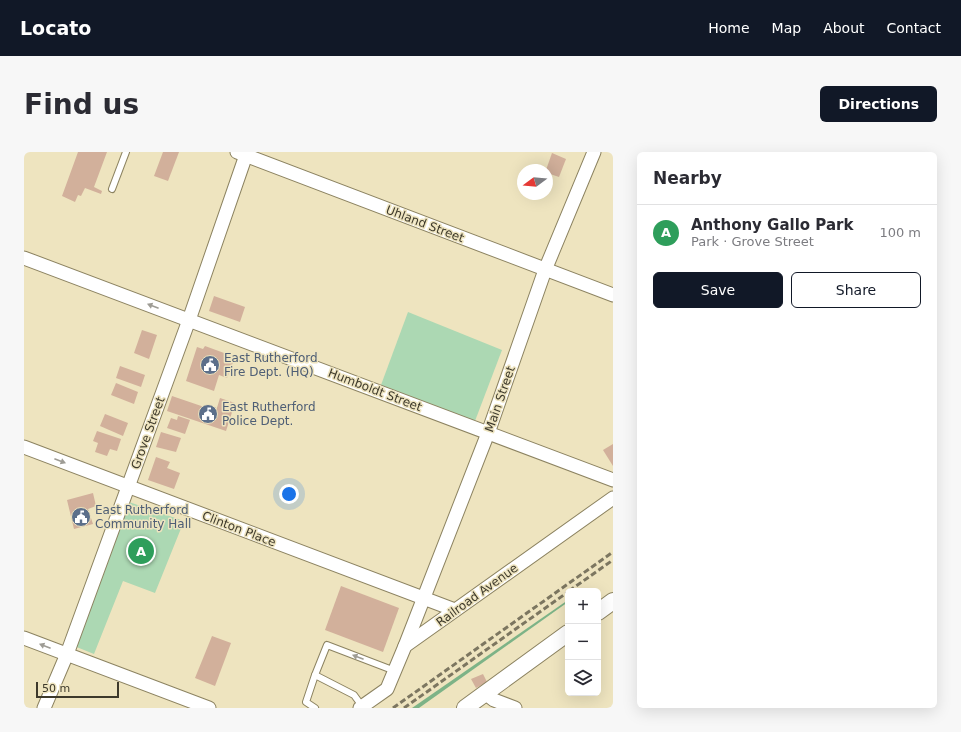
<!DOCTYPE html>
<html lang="en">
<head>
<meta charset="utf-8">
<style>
  body { margin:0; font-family:"DejaVu Sans",sans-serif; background:#f7f7f7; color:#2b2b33 }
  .controls { position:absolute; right:12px; bottom:12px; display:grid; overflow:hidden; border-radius:6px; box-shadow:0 4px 16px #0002 }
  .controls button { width:36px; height:36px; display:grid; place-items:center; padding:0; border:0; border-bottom:1px solid #e1e1e2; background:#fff; color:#2b2b33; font:20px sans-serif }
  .compass { position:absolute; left:493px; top:12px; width:36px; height:36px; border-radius:50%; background:#fff; box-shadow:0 4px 16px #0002; rotate:254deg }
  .scale { position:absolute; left:12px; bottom:10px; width:83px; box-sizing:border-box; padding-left:4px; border:2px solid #3d392b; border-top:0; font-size:11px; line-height:14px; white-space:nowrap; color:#3d392b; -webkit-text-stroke:3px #eee4bf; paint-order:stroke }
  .you { position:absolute; left:265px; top:342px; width:14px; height:14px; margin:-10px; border:3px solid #fff; border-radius:50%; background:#1a73e8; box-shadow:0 0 0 6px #1a73e833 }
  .badge { display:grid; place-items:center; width:26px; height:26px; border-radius:50%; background:#111827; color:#fff; font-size:13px; font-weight:700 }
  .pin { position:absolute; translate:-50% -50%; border:2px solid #fff; box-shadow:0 1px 4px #0006 }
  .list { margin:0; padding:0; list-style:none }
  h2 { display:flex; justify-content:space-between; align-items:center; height:52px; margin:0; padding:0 16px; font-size:17px }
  h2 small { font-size:13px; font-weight:400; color:#7c7c81 }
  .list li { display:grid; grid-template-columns:26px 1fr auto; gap:12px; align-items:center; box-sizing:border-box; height:56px; padding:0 16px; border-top:1px solid #e1e1e2 }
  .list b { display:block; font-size:15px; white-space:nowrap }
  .list p { margin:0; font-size:13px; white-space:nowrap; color:#7c7c81 }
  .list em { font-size:13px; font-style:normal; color:#7c7c81 }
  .actions { display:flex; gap:8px; padding:12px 16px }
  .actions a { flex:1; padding:9px 0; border:1px solid #111827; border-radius:6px; text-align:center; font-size:14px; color:#111827 }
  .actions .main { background:#111827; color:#fff }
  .icon { flex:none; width:22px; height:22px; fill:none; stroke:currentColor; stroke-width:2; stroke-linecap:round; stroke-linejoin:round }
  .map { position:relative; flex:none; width:589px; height:556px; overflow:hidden; border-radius:6px }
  header { display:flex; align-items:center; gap:24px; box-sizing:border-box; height:56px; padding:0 20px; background:#111827; color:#fff }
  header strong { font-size:19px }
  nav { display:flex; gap:22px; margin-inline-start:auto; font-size:14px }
  .intro { display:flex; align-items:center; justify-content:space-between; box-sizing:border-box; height:96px; padding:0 24px }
  h1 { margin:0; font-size:28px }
  .button { padding:10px 18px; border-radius:6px; background:#111827; color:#fff; font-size:14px; font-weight:700 }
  main { display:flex; gap:24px; padding:0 24px }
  aside { flex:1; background:#fff; border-radius:6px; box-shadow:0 4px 16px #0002 }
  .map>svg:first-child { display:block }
  .green { fill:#acd8b3 }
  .forest { fill:#7db387 }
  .building { fill:#d2b09b }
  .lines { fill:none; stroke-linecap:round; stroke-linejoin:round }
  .service-casing { stroke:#8c8361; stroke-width:8 }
  .minor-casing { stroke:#8c8361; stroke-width:15 }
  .tertiary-casing { stroke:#8c8361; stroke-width:18 }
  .service { stroke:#fff; stroke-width:6 }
  .minor { stroke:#fff; stroke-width:13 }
  .tertiary { stroke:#fff; stroke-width:16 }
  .rail { stroke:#7c7660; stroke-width:3; stroke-dasharray:6 3; stroke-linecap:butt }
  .oneway { fill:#9e9c95 }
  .labels { text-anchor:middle; stroke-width:3; stroke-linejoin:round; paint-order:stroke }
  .street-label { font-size:12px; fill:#3d392b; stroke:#eee4bf }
  .service-label { font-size:12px; fill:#4e5e75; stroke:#eee4bf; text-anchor:start }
</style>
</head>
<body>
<header>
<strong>Locato</strong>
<nav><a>Home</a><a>Map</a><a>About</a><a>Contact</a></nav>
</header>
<div class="intro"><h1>Find us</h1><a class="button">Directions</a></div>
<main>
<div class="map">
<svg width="589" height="556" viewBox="0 0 589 556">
  <rect width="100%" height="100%" fill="#eee4bf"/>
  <g class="green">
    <path d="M 384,160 L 478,198 L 451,269 L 357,233 Z"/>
    <path d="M 105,350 L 160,369 L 131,441 L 99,429 L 70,502 L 50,494 Z"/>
  </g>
  <path class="forest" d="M 544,448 L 544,450 L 395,556 L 388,556 Z"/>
  <g class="building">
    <path d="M 54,0 L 83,0 L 70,35 L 78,39 L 77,42 L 61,36 L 57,44 L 54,43 L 51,50 L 38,44 Z"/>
    <path d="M 139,0 L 155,0 L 144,29 L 130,24 Z"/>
    <path d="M 528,1 L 542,7 L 535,25 L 523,21 L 522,18 Z"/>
    <path d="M 190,144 L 221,155 L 216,170 L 185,159 Z"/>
    <path d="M 118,178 L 133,183 L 125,207 L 110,201 Z"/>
    <path d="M 181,194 L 211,205 L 203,226 L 195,223 L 190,239 L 162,229 L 173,195 L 179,197 Z"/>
    <path d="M 96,214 L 121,223 L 117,235 L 92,226 Z"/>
    <path d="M 92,231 L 114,240 L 110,252 L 87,243 Z"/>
    <path d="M 148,244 L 192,259 L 196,246 L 211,251 L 202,279 L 143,259 Z"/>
    <path d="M 81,262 L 104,271 L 99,284 L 76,274 Z"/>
    <path d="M 154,264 L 166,268 L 161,282 L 143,276 L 147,266 L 153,268 Z"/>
    <path d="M 73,279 L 97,287 L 93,299 L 86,297 L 83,304 L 71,300 L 74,291 L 69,289 Z"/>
    <path d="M 137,280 L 157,286 L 152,300 L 132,295 Z"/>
    <path d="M 589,292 L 589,314 L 579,298 Z"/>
    <path d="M 132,305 L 146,310 L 143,316 L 156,321 L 150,337 L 124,328 Z"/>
    <path d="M 69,341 L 72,354 L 64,357 L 69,372 L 50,377 L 43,348 Z"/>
    <path d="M 317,434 L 375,456 L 359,500 L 301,478 Z"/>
    <path d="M 188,484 L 207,491 L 191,534 L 171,526 Z"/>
    <path d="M 459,522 L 463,530 L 452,536 L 447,527 Z"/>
  </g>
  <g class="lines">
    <g class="service-casing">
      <g id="service">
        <path d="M 88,37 L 102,0"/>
        <path d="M 338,554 L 330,543 L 291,523 L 303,493 L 371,519"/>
        <path d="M 291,556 L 282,550 L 291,523"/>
      </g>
    </g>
    <g class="minor-casing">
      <g id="minor">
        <path d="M 213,0 L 589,143"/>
        <path d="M 0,106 L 589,328"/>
        <path d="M 0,295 L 431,458"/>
        <path d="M 0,486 L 185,556"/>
        <path d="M 381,494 L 464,281 L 521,118 L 570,0"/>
        <path d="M 461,541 L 470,548 L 491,556"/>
        <path d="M 20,556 L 43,502 L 165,168 L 222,3"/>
        <path d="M 336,556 L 363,537 L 381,494 L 589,346"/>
      </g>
    </g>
    <g class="tertiary-casing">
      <g id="tertiary">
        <path d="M 574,460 L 589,449"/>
        <path d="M 441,556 L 544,481"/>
      </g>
    </g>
    <use href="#service" class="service"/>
    <use href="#minor" class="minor"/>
    <use href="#tertiary" class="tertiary"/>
    <g class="rail">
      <path d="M 545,439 L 589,408"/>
      <path d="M 369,556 L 589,400"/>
      <path d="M 380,556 L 544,440"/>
    </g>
  </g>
  <defs><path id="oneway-solid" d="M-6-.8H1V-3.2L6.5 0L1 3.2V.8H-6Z"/></defs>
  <g class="oneway">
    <use href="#oneway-solid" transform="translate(129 154) rotate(-159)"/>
    <use href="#oneway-solid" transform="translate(36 309) rotate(21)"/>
    <use href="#oneway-solid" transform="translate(21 494) rotate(-159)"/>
    <use href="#oneway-solid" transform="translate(334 505) rotate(-159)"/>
  </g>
  <defs>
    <g id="civic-disc" transform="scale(1)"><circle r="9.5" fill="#5c6f8a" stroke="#eee4bf"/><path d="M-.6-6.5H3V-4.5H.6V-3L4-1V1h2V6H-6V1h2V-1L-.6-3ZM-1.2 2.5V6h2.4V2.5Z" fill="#fff"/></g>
  </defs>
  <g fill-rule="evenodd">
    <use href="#civic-disc" x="186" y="213"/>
    <use href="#civic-disc" x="184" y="262"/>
    <use href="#civic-disc" x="57" y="365"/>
  </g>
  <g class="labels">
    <g class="street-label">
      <text transform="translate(401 72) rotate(21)" y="4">Uhland Street</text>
      <text transform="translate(351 238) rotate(21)" y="4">Humboldt Street</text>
      <text transform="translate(476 247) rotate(-71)" y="4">Main Street</text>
      <text transform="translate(124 281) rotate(-70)" y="4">Grove Street</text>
      <text transform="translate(215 377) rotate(21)" y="4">Clinton Place</text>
      <text transform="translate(453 443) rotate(-36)" y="4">Railroad Avenue</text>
    </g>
    <g class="service-label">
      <text x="200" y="210">East Rutherford<tspan x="200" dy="14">Fire Dept. (HQ)</tspan></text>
      <text x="198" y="259">East Rutherford<tspan x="198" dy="14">Police Dept.</tspan></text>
      <text x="71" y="362">East Rutherford<tspan x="71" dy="14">Community Hall</tspan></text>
    </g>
  </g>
</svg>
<div class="controls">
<button>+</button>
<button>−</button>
<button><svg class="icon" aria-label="layers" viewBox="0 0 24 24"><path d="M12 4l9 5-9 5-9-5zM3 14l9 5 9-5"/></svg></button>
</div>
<svg class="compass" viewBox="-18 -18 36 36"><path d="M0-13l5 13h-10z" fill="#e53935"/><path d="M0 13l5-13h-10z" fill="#7c7c81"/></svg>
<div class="scale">50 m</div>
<div class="you"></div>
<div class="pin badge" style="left:117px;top:399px;background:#2e9e5b">A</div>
</div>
<aside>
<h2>Nearby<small></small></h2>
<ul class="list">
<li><span class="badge" style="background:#2e9e5b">A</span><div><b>Anthony Gallo Park</b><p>Park · Grove Street</p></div><em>100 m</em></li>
</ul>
<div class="actions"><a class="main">Save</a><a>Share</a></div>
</aside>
</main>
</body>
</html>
